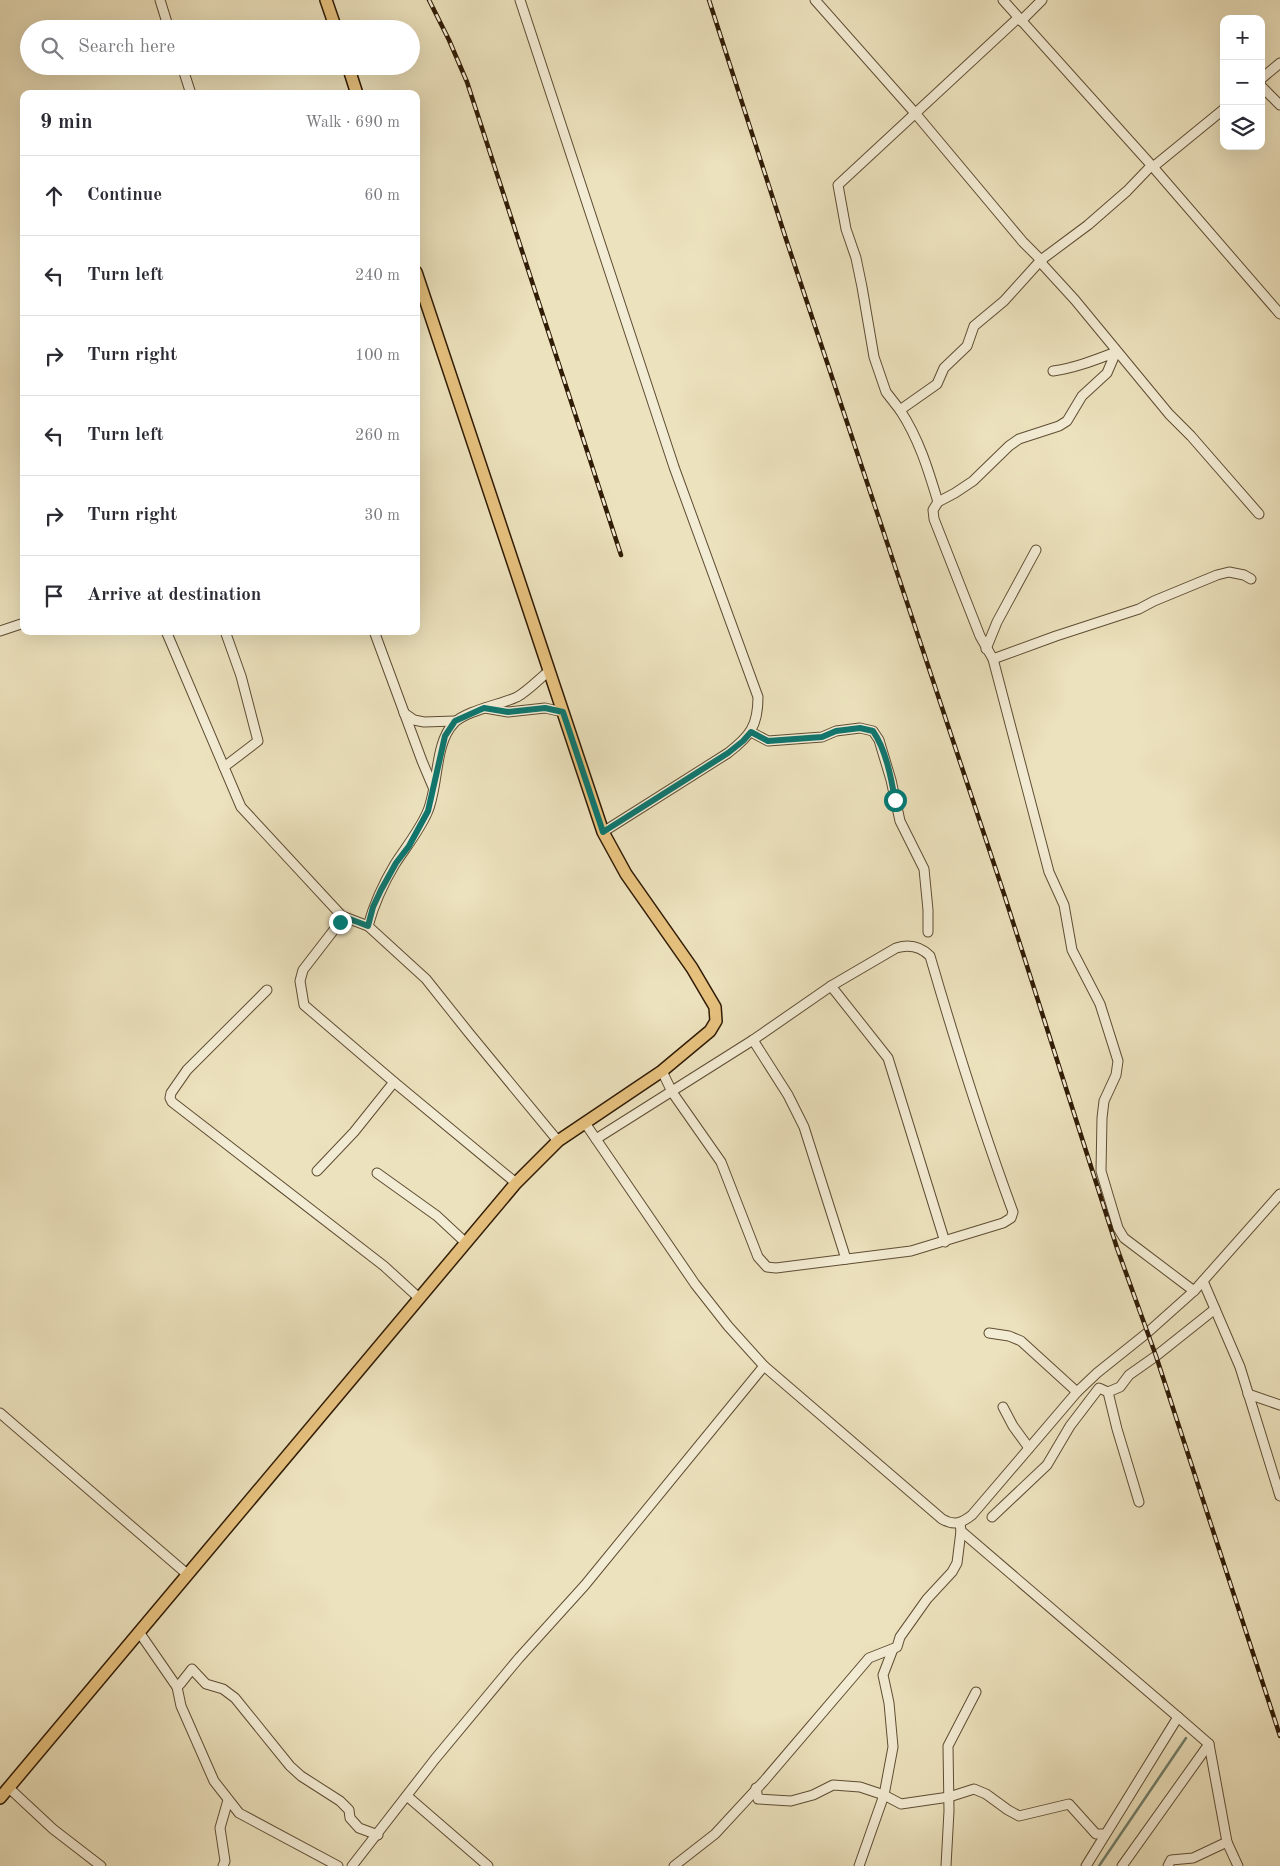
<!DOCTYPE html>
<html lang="en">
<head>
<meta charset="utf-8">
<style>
  body { margin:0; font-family:"Old Standard TT",serif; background:#f7f7f7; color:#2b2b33 }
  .controls { position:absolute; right:15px; top:15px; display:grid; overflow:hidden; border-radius:10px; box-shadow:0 5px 20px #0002 }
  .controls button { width:45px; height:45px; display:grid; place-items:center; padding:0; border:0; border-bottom:1px solid #e1e1e2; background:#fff; color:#2b2b33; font:25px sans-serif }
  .stop { position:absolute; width:15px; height:15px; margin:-11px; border:4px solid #0f766e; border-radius:50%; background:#fff }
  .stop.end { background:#0f766e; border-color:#fff; box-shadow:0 1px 5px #0008 }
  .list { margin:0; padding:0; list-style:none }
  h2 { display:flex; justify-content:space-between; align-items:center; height:65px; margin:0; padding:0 20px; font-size:21px }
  h2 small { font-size:16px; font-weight:400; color:#7c7c81 }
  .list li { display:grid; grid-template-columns:32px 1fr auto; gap:15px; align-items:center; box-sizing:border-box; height:80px; padding:0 20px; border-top:1px solid #e1e1e2 }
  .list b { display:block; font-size:19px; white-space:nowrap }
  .list em { font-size:16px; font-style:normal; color:#7c7c81 }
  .icon { flex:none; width:28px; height:28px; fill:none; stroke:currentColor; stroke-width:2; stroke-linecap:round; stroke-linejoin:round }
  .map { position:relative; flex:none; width:1280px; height:1866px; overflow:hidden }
  .search { position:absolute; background:#fff; box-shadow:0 5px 20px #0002; left:20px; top:20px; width:400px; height:55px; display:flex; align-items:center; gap:12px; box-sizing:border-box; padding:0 18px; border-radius:28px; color:#7c7c81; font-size:19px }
  .panel { position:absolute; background:#fff; box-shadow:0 5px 20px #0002; left:20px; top:90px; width:400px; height:545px; border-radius:10px }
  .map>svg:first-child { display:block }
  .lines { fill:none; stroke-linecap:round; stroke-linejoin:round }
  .stream { stroke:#6f7d6a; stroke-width:2.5 }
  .minor-casing { stroke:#5f4d33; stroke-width:11 }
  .major-casing { stroke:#301b05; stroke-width:14 }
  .minor { stroke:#f3ecd4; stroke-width:9 }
  .major { stroke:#e6c17e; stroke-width:11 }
  .rail-casing { stroke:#301b05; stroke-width:4.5 }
  .rail { stroke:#f3ecd4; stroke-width:2.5; stroke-dasharray:8; stroke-linecap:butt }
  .route { stroke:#0f766e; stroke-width:6 }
</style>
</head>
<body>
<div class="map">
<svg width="1280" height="1866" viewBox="0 0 1280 1866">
  <rect width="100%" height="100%" fill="#ece2bd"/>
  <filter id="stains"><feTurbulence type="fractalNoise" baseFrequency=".004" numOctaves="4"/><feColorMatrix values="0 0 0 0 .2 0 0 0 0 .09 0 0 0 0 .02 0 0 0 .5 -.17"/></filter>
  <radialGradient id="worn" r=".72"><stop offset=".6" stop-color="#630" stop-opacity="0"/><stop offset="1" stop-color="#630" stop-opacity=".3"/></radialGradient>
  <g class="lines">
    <path class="stream" d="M 1099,1866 L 1186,1738"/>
    <g class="minor-casing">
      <g id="minor">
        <path d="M 160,0 L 169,29"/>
        <path d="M 520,0 L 674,467 L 758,697 C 758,726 750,736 728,753 L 603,832"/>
        <path d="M 815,0 L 915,113 L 1023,242 L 1041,260 L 1043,265 L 1075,300 L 1169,414 L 1191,436 L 1259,514"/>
        <path d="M 1003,0 L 1153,167 L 1280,314"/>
        <path d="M 1021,21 L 1042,0"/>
        <path d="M 182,66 L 191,94"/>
        <path d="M 1261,79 L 1280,63"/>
        <path d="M 1261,86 L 1280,105"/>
        <path d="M 1153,167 L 1224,109"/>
        <path d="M 1053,371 C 1075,368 1095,360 1116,352 L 1107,373 L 1082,396 L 1067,421 L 1059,426 L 1019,439 L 1009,446 L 973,481 L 955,493 L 938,502 L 933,510 L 934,519 L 980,636 L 993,659 L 1049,872 L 1064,905 L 1072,950 L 1100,1004 L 1118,1061 L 1116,1075 L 1104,1101 L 1102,1118 L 1101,1171 L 1118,1228 L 1124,1238 L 1194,1291"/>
        <path d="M 900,410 L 886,392 L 874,357 L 862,287 L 856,258 L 846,229 L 838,185 L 1018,18"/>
        <path d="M 938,502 C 928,469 919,439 900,410 L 937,384 L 944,368 L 967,346 L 974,326 L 1004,301 L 1041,260 L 1088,225 L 1127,191 L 1151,166"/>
        <path d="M 0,631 L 24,623"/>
        <path d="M 166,631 L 241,807 L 342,916 L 368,926"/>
        <path d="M 374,631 L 422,761 L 433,787"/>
        <path d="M 986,649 L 997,622 L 1036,550"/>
        <path d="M 993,659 L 1056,636 L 1139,609 L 1154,601 L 1217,575 L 1229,572 L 1244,575 L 1251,579"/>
        <path d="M 549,671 C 539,679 528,691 517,697 C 502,704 465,711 454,723 C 434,743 439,787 427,813 C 419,831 406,847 395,864 C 383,884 374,904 368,926 L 426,979 L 469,1033 L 558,1141"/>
        <path d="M 485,708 L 508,712 L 545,708 L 563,712"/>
        <path d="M 404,713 L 414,720 L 424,722 L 455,721"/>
        <path d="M 751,732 L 768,741 L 822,737 L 836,731 L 860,728 L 873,731 L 879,740 L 891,780 L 900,821 L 924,869 L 928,910 L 928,932"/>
        <path d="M 224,767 L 258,741 L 241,676 L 225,631"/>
        <path d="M 342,916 L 340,922 L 303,970 L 300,981 L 304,1005 L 394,1082 L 516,1183"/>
        <path d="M 831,986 L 888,1058 L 945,1242"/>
        <path d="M 267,990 L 187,1070 L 171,1093 L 170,1098 L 172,1102 L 384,1266 L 419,1298"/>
        <path d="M 753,1040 L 788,1095 L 804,1127 L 846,1259"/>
        <path d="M 585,1123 L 695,1284 L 728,1326 L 764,1366 L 942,1519 C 954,1526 962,1523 972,1515 L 1077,1392 L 1097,1373 L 1147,1333 L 1194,1291 L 1280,1194"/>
        <path d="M 596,1139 L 753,1040 L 831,986 L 896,948 C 909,944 920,946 930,956 C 955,1042 982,1128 1013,1212 L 1011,1218 L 1003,1223 L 911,1251 L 776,1268 L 767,1267 L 758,1257 L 721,1162 L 672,1092 L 662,1071"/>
        <path d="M 317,1171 L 354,1132 L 394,1082"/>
        <path d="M 377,1173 L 437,1216 L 466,1243"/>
        <path d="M 1203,1281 L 1240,1367 L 1280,1496"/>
        <path d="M 989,1333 L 1009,1336 L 1021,1341 L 1077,1392"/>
        <path d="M 1108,1392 L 1117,1429 L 1139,1502"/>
        <path d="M 1248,1394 L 1280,1405"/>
        <path d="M 1003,1407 L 1013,1426 L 1029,1448"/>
        <path d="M 0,1413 L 187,1574"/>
        <path d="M 992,1517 L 1047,1465 L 1070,1426 L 1099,1388 L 1108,1392 L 1120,1387 L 1129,1375 L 1156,1356 L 1215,1309"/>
        <path d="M 960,1523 L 961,1531 L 1178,1717 L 1086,1866"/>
        <path d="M 139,1632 L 177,1687 L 181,1706 L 214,1781 L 239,1813 L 338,1866"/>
        <path d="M 177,1687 L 181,1683 L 192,1669 L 206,1684 L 223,1689 L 235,1698 L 290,1766 L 301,1776 L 340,1801 L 349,1810 L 350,1818 L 359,1828 L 378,1835"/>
        <path d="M 1178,1717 L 1209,1744 L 1227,1842 L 1238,1866"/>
        <path d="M 9,1788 L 53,1829 L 101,1866"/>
        <path d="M 756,1788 L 758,1799 L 791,1801 L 813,1795 L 833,1785 L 860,1787 L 884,1795 L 901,1804 L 949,1797 L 974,1789 L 986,1794 L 1008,1810 L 1019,1816 L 1069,1804 L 1096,1834 L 1105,1834"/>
        <path d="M 407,1796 L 488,1866"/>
        <path d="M 223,1866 L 225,1861 L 220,1828 L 228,1800"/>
        <path d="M 352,1866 L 435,1759 L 519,1658 L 585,1585 L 764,1366"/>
        <path d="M 674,1866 L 715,1834 L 764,1781 L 869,1658 L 897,1647 L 900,1637 L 927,1599 L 952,1572 L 957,1563 L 961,1531"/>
        <path d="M 859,1866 L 884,1795 L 893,1747 L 889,1703 L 883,1675 L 893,1649"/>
        <path d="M 946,1866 L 949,1811 L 948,1746 L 976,1692"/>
        <path d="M 1122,1866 L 1209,1744"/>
        <path d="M 1168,1866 L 1171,1860 L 1193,1858 L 1227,1842"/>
      </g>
    </g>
    <g class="major-casing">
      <g id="major">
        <path d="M 326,0 L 336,29"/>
        <path d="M 348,66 L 357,94"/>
        <path d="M 0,1798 L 516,1183 L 558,1141 L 662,1071 L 710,1031 L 716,1021 L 715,1007 L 692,968 L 626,874 L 603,832 L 416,272"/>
      </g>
    </g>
    <use href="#minor" class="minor"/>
    <use href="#major" class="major"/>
    <g class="rail-casing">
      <g id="rail">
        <path d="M 429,0 L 449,40 L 467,82 L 621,555"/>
        <path d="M 709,0 L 786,239 L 1004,894 L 1117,1248 L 1156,1356 L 1280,1736"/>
      </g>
    </g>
    <use href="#rail" class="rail"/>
  </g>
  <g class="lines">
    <path class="route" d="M 340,922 L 342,916 L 368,926 L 373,907 L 381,890 L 396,863 L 409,846 L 428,811 L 445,736 L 455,721 L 484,708 L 508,712 L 545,708 L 563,712 L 603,832 L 728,753 L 743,741 L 751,732 L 768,741 L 822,737 L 836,731 L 860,728 L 873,731 C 886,750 891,777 895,800"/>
  </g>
  <rect width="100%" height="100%" filter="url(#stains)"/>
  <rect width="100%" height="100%" fill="url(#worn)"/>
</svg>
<div class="controls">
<button>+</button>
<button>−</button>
<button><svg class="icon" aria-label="layers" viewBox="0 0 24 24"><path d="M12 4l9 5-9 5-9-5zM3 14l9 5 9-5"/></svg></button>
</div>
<div class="stop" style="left:895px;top:800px"></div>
<div class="stop end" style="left:340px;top:922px"></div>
<div class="search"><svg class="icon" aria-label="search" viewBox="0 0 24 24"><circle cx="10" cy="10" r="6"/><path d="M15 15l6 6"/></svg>Search here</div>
<section class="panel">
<h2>9 min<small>Walk · 690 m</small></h2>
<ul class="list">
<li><svg class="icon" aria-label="ahead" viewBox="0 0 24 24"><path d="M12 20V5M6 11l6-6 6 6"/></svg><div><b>Continue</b></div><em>60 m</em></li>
<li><svg class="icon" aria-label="left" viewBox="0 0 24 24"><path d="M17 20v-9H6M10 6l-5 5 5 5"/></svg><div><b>Turn left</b></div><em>240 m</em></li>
<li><svg class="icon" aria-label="right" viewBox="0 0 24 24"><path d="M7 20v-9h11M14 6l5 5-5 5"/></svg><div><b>Turn right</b></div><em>100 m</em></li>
<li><svg class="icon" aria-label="left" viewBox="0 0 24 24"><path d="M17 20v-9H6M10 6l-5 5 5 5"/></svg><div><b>Turn left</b></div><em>260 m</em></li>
<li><svg class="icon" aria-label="right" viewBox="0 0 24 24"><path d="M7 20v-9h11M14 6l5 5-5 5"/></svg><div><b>Turn right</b></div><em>30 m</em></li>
<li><svg class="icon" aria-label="arrive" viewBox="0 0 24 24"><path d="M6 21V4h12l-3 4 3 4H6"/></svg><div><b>Arrive at destination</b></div></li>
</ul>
</section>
</div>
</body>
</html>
